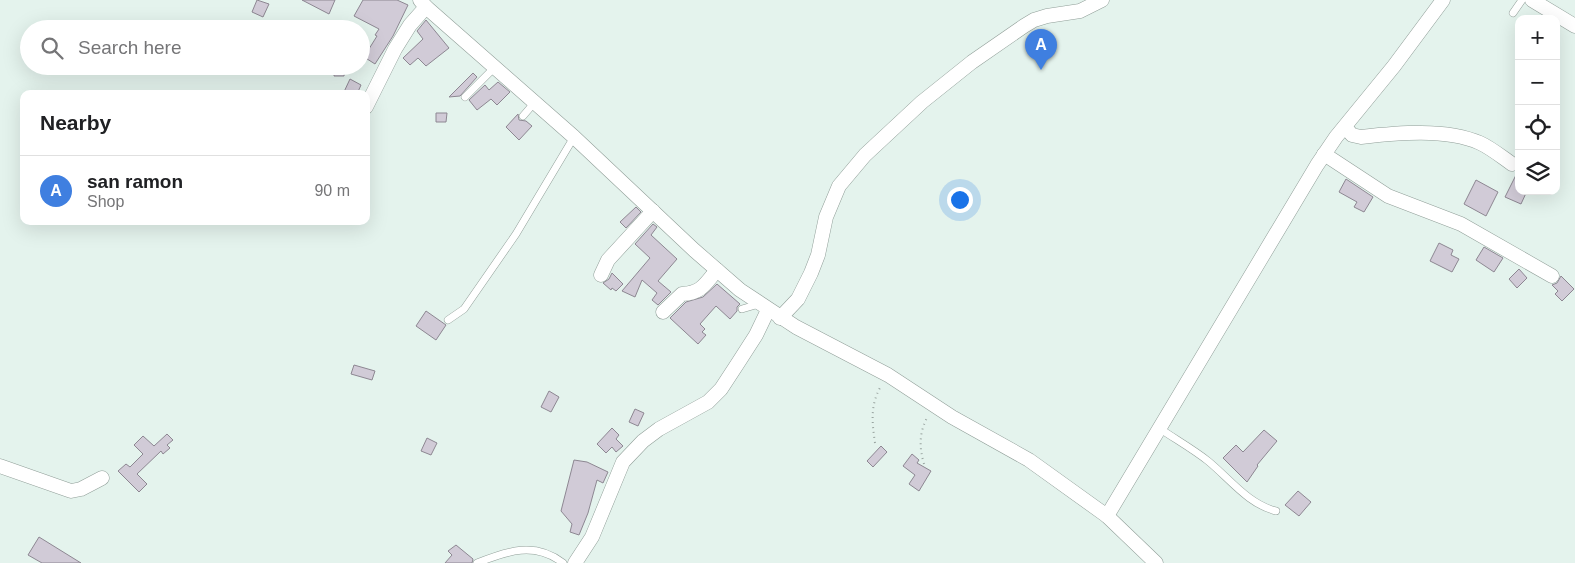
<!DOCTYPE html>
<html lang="en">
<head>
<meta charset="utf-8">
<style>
  body { margin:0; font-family:Arial,sans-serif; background:#f6f6f6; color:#202124 }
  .controls { position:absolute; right:15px; top:15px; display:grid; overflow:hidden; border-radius:10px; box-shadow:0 5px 20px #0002 }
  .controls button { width:45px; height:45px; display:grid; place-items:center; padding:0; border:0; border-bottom:1px solid #e0e0e0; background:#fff; color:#202124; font:25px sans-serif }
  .you { position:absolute; left:959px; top:199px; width:18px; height:18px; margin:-12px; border:4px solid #fff; border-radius:50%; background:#1a73e8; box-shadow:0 0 0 8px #1a73e833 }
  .badge { display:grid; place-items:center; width:32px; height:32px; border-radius:50%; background:#d93025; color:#fff; font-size:16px; font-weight:700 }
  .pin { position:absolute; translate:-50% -41px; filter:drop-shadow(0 1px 2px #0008) }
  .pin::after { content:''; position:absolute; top:26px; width:18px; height:15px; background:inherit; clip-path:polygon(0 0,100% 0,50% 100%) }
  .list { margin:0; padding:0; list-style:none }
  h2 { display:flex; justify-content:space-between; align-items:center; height:65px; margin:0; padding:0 20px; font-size:21px }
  h2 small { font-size:16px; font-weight:400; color:#757577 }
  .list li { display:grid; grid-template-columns:32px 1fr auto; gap:15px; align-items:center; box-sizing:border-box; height:70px; padding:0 20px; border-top:1px solid #e0e0e0 }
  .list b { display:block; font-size:19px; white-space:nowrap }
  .list p { margin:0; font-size:16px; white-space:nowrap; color:#757577 }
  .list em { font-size:16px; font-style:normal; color:#757577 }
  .icon { flex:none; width:28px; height:28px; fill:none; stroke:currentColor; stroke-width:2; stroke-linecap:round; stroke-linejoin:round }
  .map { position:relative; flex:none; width:1575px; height:563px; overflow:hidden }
  .search { position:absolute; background:#fff; box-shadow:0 5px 20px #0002; left:20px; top:20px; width:350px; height:55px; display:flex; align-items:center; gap:12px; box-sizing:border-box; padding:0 18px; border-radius:28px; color:#757577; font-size:19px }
  .panel { position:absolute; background:#fff; box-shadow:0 5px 20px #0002; left:20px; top:90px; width:350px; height:135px; border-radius:10px }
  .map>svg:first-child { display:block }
  .building { fill:#d1cbd7; stroke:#8d8792 }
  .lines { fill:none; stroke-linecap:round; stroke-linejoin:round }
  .lane-casing { stroke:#909e98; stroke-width:8 }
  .street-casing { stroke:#909e98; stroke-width:15 }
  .path { stroke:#99a4a0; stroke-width:2; stroke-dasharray:1 4; stroke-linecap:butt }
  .lane { stroke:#fff; stroke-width:7 }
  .street { stroke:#fff; stroke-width:14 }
</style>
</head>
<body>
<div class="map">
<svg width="1575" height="563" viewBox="0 0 1575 563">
  <rect width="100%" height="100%" fill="#e4f3ed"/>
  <g class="building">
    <path d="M 257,0 L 269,4 L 263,17 L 252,12 Z"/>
    <path d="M 302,0 L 335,0 L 329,14 Z"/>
    <path d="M 363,0 L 397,0 L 408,5 L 393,36 L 375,64 L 364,57 L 377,36 L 375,35 L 379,29 L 354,16 Z"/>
    <path d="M 426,20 L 449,48 L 426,66 L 418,58 L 410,65 L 403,58 L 423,39 L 417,31 Z"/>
    <path d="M 335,66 L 345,67 L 344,76 L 334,76 Z"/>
    <path d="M 473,73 L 477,77 L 460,96 L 449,97 Z"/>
    <path d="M 350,79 L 361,85 L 357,94 L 343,94 Z"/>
    <path d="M 498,82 L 510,92 L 497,105 L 491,99 L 477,110 L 469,100 L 485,85 L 489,90 Z"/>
    <path d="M 436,113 L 447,113 L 446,122 L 436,122 Z"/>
    <path d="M 518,114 L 519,120 L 526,121 L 532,126 L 519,140 L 506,127 Z"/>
    <path d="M 1519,169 L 1519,191 L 1527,191 L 1521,204 L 1505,197 Z"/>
    <path d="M 1346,179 L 1373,197 L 1364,212 L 1354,207 L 1357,202 L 1339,192 Z"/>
    <path d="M 1476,180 L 1498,192 L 1486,216 L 1464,204 Z"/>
    <path d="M 636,207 L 641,212 L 626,228 L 620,222 Z"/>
    <path d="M 653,224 L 657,227 L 651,235 L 677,259 L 658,281 L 671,292 L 658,305 L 652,300 L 657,293 L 642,280 L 635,297 L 622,291 L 650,258 L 635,244 Z"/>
    <path d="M 1439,243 L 1453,250 L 1451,255 L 1459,259 L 1452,272 L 1430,261 Z"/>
    <path d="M 1484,247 L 1503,258 L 1494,272 L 1476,260 Z"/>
    <path d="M 1519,269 L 1527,278 L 1517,288 L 1509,279 Z"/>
    <path d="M 612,273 L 623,284 L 616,291 L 612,288 L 611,290 L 603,283 L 609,279 Z"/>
    <path d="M 1561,276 L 1574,289 L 1562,301 L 1555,294 L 1558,291 L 1552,285 L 1557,283 Z"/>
    <path d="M 717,284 L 740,304 L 737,307 L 737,311 L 730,319 L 716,306 L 700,324 L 705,329 L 702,332 L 706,335 L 698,344 L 670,318 L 686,302 L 703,297 Z"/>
    <path d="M 426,311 L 446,325 L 436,340 L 416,326 Z"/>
    <path d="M 354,365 L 375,371 L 372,380 L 351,374 Z"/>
    <path d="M 549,391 L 559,397 L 551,412 L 541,407 Z"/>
    <path d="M 635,409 L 644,413 L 638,426 L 629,422 Z"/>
    <path d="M 612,428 L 619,435 L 616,439 L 623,446 L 616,452 L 612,447 L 606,453 L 597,444 Z"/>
    <path d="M 1264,430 L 1277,441 L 1257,465 L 1258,466 L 1247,482 L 1223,458 L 1236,445 L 1243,452 Z"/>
    <path d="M 167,434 L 173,440 L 167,445 L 170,448 L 163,454 L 161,451 L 137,474 L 147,484 L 139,492 L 118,471 L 126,464 L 130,467 L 143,454 L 134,445 L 143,436 L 154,446 Z"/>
    <path d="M 427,438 L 437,443 L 431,455 L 421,451 Z"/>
    <path d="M 881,446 L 887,452 L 873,467 L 867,461 Z"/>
    <path d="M 912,454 L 919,460 L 917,463 L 931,471 L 919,491 L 909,484 L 915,475 L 903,466 Z"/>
    <path d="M 574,460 L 587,462 L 608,472 L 603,483 L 597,480 L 588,513 L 579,535 L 570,532 L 572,524 L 561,511 Z"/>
    <path d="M 1298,491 L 1311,502 L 1299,516 L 1285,505 Z"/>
    <path d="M 39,537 L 81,563 L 42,563 L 28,555 Z"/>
    <path d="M 456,545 L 473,559 L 472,563 L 445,563 L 452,555 L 448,551 Z"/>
  </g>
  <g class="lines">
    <g class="lane-casing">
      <g id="lane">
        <path d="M 1513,13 L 1522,0"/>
        <path d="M 465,97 L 495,67"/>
        <path d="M 523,116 L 535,102"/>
        <path d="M 742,309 L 759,304"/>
        <path d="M 448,320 L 464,309 L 516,234 L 574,137"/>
        <path d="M 1159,428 C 1175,439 1193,449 1208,461 C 1230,479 1248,504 1276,511"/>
        <path d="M 477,563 C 507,551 535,541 563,563"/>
      </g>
    </g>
    <g class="street-casing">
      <g id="street">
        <path d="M 420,0 L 426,7 L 574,137 L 694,250 L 740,290 L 796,327 L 888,375 L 952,417 L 1029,460 L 1107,516 L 1317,165 L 1336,137 L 1394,66 L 1443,0"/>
        <path d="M 1532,0 L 1575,26"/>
        <path d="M 366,107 L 395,49 L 410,25 L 426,7"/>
        <path d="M 1345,127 L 1352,135 L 1361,137 C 1397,133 1446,128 1480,143 C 1491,148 1502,157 1512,164"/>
        <path d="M 1324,154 L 1388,196 L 1461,224 L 1552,276"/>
        <path d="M 601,275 L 608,260 L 653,211"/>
        <path d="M 663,312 L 682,294 C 702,293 705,284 717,270"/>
        <path d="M 780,318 L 798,299 L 811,273 L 818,255 L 826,217 L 839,186 L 865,155 L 922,102 L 972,62 L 1024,26 L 1034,20 L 1047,16 L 1080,11 L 1102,0"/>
        <path d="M 0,466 L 71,491 L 81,489 L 102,478"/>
        <path d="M 1107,516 L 1156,563"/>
        <path d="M 575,563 L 592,537 L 623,462 L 643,441 L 659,429 L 708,402 L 721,389 L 738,363 L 756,335 L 768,310"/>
      </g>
    </g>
    <g class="path">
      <path d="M 875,443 C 872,422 870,405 881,386"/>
      <path d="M 924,464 C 919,447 919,432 928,416"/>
    </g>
    <use href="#lane" class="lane"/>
    <use href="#street" class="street"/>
  </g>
</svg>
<div class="controls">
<button>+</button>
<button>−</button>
<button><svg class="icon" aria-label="locate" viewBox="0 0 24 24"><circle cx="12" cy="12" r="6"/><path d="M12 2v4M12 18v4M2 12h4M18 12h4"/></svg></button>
<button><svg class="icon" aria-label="layers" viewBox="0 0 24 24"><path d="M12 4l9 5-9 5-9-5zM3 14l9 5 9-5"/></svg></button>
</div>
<div class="you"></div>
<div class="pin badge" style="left:1041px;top:70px;background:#3f7fe0">A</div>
<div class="search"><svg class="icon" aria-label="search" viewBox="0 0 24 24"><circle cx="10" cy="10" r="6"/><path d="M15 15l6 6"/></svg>Search here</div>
<section class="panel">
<h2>Nearby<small></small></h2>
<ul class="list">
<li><span class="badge" style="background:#3f7fe0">A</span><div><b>san ramon</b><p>Shop</p></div><em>90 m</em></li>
</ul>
</section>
</div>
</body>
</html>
